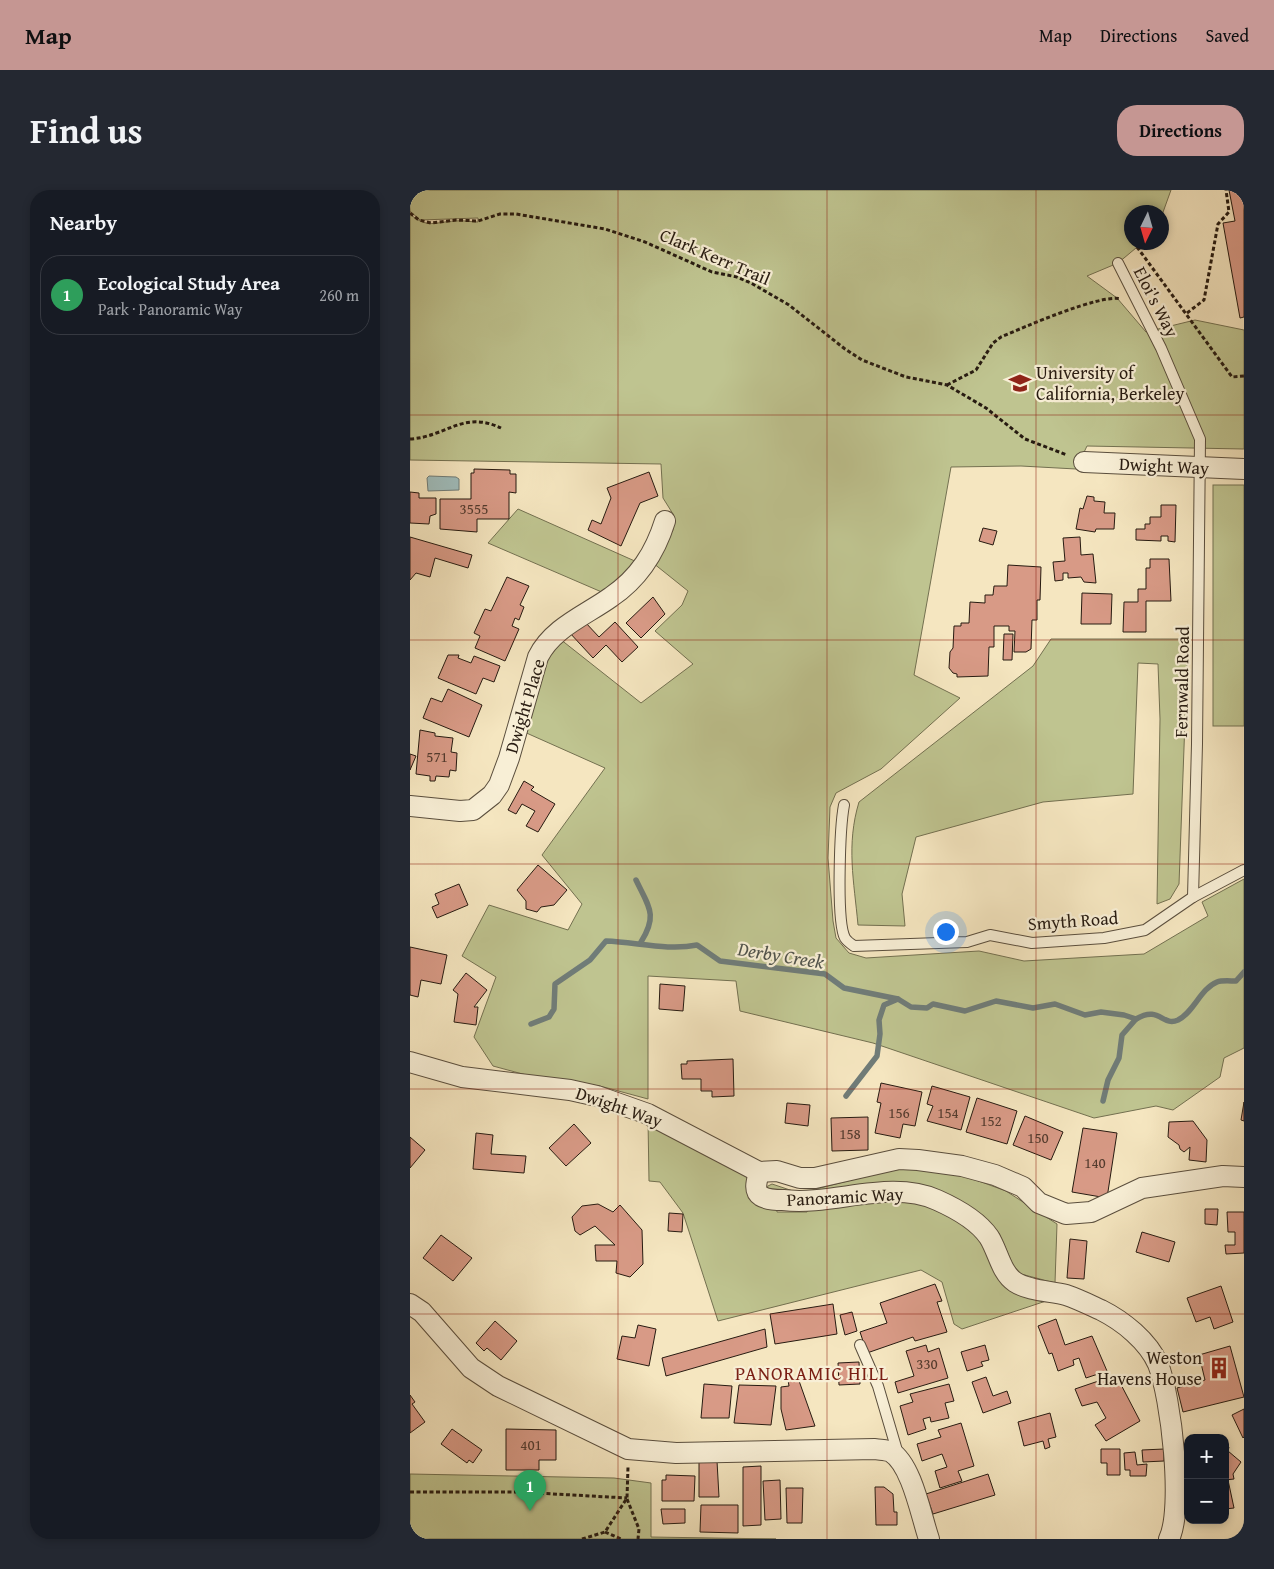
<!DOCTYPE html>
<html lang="en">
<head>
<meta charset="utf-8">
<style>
  body { margin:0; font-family:"Gentium Book Plus",serif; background:#242831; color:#f1f3f6 }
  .controls { position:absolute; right:15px; bottom:15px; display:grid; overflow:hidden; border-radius:10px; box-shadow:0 2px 8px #0003 }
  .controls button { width:45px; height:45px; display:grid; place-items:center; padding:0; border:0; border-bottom:1px solid #363941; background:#171b24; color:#f1f3f6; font:25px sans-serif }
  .compass { position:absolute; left:714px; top:15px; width:45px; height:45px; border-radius:50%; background:#171b24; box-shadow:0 2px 8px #0003; rotate:185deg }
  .you { position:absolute; left:535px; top:741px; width:18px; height:18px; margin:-12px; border:4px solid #fff; border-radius:50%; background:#1a73e8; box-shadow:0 0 0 8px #1a73e833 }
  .badge { display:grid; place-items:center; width:32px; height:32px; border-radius:50%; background:#c59692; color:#fff; font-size:16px; font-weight:700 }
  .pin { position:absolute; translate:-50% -41px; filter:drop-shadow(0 1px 2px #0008) }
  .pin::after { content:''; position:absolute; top:26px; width:18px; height:15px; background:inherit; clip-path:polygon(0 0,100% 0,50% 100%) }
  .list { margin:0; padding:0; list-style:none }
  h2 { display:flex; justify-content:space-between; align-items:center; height:65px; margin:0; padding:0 20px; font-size:21px }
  h2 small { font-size:16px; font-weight:400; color:#9ea1a6 }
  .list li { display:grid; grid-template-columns:32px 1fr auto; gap:15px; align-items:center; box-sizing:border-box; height:80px; margin:0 10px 10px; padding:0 10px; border:1px solid #363941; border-radius:20px }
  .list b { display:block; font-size:19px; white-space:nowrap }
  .list p { margin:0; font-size:16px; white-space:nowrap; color:#9ea1a6 }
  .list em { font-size:16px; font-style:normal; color:#9ea1a6 }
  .map { position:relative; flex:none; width:834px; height:1349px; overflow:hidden; border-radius:20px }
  header { display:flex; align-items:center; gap:30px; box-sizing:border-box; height:70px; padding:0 25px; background:#c59692; color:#111 }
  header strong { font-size:24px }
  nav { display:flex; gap:28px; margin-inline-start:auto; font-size:18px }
  .intro { display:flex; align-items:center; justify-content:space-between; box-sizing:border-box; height:120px; padding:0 30px }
  h1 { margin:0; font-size:35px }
  .button { padding:12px 22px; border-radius:20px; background:#c59692; color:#111; font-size:18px; font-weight:700 }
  main { display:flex; gap:30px; padding:0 30px }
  aside { flex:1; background:#171b24; border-radius:20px; box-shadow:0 2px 8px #0003 }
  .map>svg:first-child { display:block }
  .green { fill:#bfc490; stroke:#737050 }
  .water { fill:#a0bdbc; stroke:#707c78 }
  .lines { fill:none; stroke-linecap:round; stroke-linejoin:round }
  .stream { stroke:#707c78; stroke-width:5.5 }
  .building { fill:#d89a86; stroke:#271b11 }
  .lane-casing { stroke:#5a4e3d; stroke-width:12 }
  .street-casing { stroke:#5a4e3d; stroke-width:22 }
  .path { stroke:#271b11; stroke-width:3; stroke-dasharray:4 2.5; stroke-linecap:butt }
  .lane { stroke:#f8efd6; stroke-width:10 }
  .street { stroke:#f8efd6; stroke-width:20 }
  .grid { fill:none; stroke:#8f2418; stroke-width:1; stroke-opacity:0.55 }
  .labels { text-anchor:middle; stroke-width:4.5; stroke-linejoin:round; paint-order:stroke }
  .number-label { font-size:15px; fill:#533b2e }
  .street-label { font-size:18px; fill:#271b11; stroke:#f8efd6 }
  .poi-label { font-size:18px; fill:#271b11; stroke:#f8efd6; text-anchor:start }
  .water-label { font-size:19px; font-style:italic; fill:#51544d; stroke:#f8efd6 }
  .neighbourhood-label { font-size:19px; letter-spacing:1px; fill:#7a1f14; stroke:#f8efd6 }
</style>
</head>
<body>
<header>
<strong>Map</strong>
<nav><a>Map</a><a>Directions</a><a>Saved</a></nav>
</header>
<div class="intro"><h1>Find us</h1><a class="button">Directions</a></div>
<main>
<aside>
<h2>Nearby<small></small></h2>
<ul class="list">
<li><span class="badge" style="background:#2e9e5b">1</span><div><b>Ecological Study Area</b><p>Park · Panoramic Way</p></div><em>260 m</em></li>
</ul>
</aside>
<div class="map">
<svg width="834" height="1349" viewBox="0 0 834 1349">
  <rect width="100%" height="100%" fill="#f5e6c0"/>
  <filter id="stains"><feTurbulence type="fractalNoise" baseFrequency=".004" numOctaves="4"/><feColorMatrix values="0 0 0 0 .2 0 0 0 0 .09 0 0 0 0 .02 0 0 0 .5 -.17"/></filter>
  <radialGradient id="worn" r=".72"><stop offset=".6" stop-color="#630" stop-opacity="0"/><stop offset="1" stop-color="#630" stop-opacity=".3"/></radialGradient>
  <g class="green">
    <path d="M 0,0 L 761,0 L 752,25 L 752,22 L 722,22 L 722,52 L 732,53 L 708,73 L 677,86 L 707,108 L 736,142 L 785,130 L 834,140 L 834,259 L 677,256 L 666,279 L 611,276 L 541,277 L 504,485 L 550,508 L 471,579 L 426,603 L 420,617 L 418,668 L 423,731 L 426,748 L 439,763 L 456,768 L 569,761 L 614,771 L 734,764 L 798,726 L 792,712 L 834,689 L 834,858 L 814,868 L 810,887 L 763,920 L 746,916 L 684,928 L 463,853 L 330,821 L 326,791 L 238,786 L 238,909 L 190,896 L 131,889 L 83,876 L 64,847 L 86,787 L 52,766 L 79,715 L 158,740 L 172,714 L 132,665 L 195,578 L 112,541 L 132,475 L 150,449 L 231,513 L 283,474 L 245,441 L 272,415 L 278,401 L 243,373 L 263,340 L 263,324 L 253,308 L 251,274 L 0,270 L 0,24 C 17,39 25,32 45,31 C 53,30 61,32 68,32 L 68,28 L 10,30 L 0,21 Z"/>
    <rect x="803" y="295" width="31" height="241"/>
    <path d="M 108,319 L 227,372 L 194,403 L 78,353 Z"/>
    <path d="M 641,449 L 778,449 L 769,694 L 760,709 L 747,714 L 750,529 L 748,474 L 728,473 L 723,604 L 633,612 L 506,647 L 492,704 L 495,736 L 448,735 C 444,691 436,655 449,612 L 623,476 Z"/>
    <path d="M 238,930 L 337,981 L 366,1014 L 367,1022 L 397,1022 L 398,1016 L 477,1007 L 533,1019 L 573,1049 L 592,1093 L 645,1108 L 552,1139 L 544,1134 L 532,1092 L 511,1080 L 308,1131 L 273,1023 L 250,992 L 239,991 Z"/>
    <path d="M 493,977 L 555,986 L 596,1001 L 647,1034 L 645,1093 L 611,1084 L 603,1075 L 589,1043 L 556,1017 L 357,1000 L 356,997 L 362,994 L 383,1001 L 402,1000 Z"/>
    <path d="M 0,1284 L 204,1288 L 241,1293 L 241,1347 L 366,1349 L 0,1349 Z"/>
  </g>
  <path class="water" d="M 19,286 L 46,287 L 49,289 L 49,300 L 18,301 L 17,288 Z"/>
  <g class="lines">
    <g class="stream">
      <path d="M 226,690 C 239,717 248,725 231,752"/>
      <path d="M 121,834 L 139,827 L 144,819 L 145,794 L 180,770 L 196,751 C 226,752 258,761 287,755 L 310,771 L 415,784 L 434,798 L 488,809 L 501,817 L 517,818 L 523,814 L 555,821 L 586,811 L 623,818 L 645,814 L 675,825 L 691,822 L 714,825 L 726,829 C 750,815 752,837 768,830 C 784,822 790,799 807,792 C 812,790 820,791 826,791 L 834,782"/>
      <path d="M 436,906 L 467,866 L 470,844 L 469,830 L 474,815 L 488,809"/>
      <path d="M 693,911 L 698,890 L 709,868 L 712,845 L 726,829"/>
    </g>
  </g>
  <g class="building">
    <path d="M 819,0 L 834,0 L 834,127 L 830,128 L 813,33 L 825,31 Z"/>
    <path d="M 64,279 L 100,280 L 100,284 L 106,284 L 106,303 L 99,302 L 99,329 L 67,329 L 67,342 L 30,339 L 30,309 L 61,309 L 61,283 L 64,283 Z"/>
    <path d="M 239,282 L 248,306 L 230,313 L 211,356 L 178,340 L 182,330 L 191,334 L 201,308 L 197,298 Z"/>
    <path d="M 0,302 L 9,303 L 9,308 L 26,308 L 26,324 L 20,326 L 19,334 L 0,333 Z"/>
    <path d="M 677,306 L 684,307 L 684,311 L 695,312 L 694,323 L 705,323 L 704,339 L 686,339 L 685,342 L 666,339 L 670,318 L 673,319 Z"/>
    <path d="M 751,315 L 766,315 L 765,352 L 758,351 L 758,346 L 751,346 L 751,351 L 726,350 L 726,339 L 735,339 L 735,334 L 740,334 L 740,327 L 751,327 Z"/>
    <path d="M 573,338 L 587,341 L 583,355 L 569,351 Z"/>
    <path d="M 0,347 L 62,365 L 58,378 L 25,368 L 20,387 L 6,383 L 0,390 Z"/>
    <path d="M 670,347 L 671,365 L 683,364 L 686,393 L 674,392 L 671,387 L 658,388 L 658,383 L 653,383 L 653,390 L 645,391 L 643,372 L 655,371 L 653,348 Z"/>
    <path d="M 740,369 L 759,369 L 761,411 L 736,411 L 736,442 L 713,442 L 714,412 L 728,412 L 728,399 L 736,399 L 736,378 L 740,378 Z"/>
    <path d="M 598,375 L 631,377 L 630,410 L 627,410 L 627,430 L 622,430 L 621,459 L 616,462 L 604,462 L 605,441 L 599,441 L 599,436 L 584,436 L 584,457 L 579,457 L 578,486 L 547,487 L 547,484 L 543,483 L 539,478 L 540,462 L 543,458 L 544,436 L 551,436 L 551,433 L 559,433 L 560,412 L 575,413 L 575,405 L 583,405 L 584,396 L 597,396 Z"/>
    <path d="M 97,387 L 119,396 L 110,415 L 114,417 L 109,430 L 105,428 L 102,436 L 109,439 L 95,471 L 65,458 L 70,446 L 64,443 L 75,419 L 81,421 Z"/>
    <path d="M 672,403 L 702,404 L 701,434 L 671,434 Z"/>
    <path d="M 243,407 L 255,424 L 231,448 L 216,433 Z"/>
    <path d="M 175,432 L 189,447 L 205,432 L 228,457 L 212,472 L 196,455 L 183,468 L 159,442 Z"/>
    <path d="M 594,444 L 603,444 L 602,470 L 593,470 Z"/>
    <path d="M 38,465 L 49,465 L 48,468 L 61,473 L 64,466 L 90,476 L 84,492 L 73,488 L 66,504 L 28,488 Z"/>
    <path d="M 38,499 L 72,515 L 59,547 L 13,528 L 21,508 L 32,512 Z"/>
    <path d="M 10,540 L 25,543 L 25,546 L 43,548 L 41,562 L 47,563 L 46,581 L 40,580 L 39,587 L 26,586 L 25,591 L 20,591 L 20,586 L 6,584 Z"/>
    <path d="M 0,564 L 6,566 L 0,580 Z"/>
    <path d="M 114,591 L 124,597 L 121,600 L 145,614 L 128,642 L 116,636 L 125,621 L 112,614 L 106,624 L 98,620 Z"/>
    <path d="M 128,675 L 157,700 L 144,715 L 131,717 L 127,722 L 116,719 L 116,711 L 107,700 Z"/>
    <path d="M 49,694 L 58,715 L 27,728 L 22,717 L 29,714 L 25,704 Z"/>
    <path d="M 0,757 L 37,765 L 31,794 L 11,790 L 8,807 L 0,805 Z"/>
    <path d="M 56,783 L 77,800 L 64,817 L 68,817 L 66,835 L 44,832 L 48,804 L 43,800 Z"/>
    <path d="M 250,794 L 275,796 L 273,821 L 249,819 Z"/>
    <path d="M 323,869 L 324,906 L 302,907 L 302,901 L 291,901 L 291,889 L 272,889 L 271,874 L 277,874 L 277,871 Z"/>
    <path d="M 471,893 L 512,902 L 505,936 L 493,934 L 490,948 L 465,943 L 471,913 L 467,912 Z"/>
    <path d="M 522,896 L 560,907 L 551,940 L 517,931 L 523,916 L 517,914 Z"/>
    <path d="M 567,908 L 607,921 L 597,954 L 556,942 Z"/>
    <path d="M 834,912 L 834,931 L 831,930 Z"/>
    <path d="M 377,913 L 400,915 L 398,936 L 375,933 Z"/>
    <path d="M 615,926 L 653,942 L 641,970 L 603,955 Z"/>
    <path d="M 458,927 L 458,960 L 422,961 L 421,928 Z"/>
    <path d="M 783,931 L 797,950 L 796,972 L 779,970 L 780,957 L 774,962 L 770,959 L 769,955 L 758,947 L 759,932 Z"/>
    <path d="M 164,934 L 181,953 L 156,976 L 139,958 Z"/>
    <path d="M 673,938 L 707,943 L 697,1008 L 662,1002 Z"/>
    <path d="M 66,943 L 83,945 L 81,964 L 116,966 L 114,983 L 63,979 Z"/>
    <path d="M 0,947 L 15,960 L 0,978 Z"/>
    <path d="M 188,1014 L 203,1022 L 210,1015 L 232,1040 L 233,1074 L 220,1087 L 206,1083 L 207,1071 L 186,1071 L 185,1055 L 205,1055 L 185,1036 L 170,1045 L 165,1041 L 162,1027 L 172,1016 Z"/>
    <path d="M 795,1019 L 808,1019 L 807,1035 L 795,1034 Z"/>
    <path d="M 817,1022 L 834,1022 L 834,1063 L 816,1064 L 815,1055 L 825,1055 L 825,1042 L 818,1042 Z"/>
    <path d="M 259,1023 L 273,1024 L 272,1042 L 258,1041 Z"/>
    <path d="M 732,1042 L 765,1052 L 759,1072 L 726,1062 Z"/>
    <path d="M 31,1045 L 62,1068 L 43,1091 L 13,1068 Z"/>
    <path d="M 660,1049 L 677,1051 L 674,1089 L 657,1088 Z"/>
    <path d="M 525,1094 L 532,1111 L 527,1112 L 537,1142 L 505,1151 L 503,1147 L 457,1163 L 450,1142 L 477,1133 L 470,1113 Z"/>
    <path d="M 811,1096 L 823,1132 L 804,1139 L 800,1127 L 786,1132 L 777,1108 Z"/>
    <path d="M 423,1114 L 427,1144 L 365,1154 L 360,1124 Z"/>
    <path d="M 442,1122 L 447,1141 L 435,1145 L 430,1125 Z"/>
    <path d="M 646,1129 L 655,1155 L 682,1146 L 697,1181 L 676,1188 L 669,1168 L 663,1170 L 664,1175 L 648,1181 L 642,1163 L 639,1164 L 628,1136 Z"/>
    <path d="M 85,1131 L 107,1151 L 91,1170 L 77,1158 L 74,1161 L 66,1153 Z"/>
    <path d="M 228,1135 L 246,1139 L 239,1176 L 207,1169 L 212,1146 L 225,1148 Z"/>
    <path d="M 355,1139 L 357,1157 L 256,1186 L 252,1168 Z"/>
    <path d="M 516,1155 L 518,1162 L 529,1158 L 538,1188 L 488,1203 L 485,1192 L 504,1186 L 496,1161 Z"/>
    <path d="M 575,1155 L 579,1170 L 571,1172 L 573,1176 L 557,1181 L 551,1162 Z"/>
    <path d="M 820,1156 L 834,1207 L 773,1222 L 767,1198 L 795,1190 L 789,1165 Z"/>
    <path d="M 449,1172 L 450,1194 L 429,1195 L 428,1173 Z"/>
    <path d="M 706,1185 L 730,1231 L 696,1251 L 685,1235 L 696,1228 L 687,1212 L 672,1216 L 665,1199 Z"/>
    <path d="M 576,1187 L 583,1206 L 597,1201 L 601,1213 L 573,1223 L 562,1192 Z"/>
    <path d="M 388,1188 L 405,1236 L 376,1240 L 371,1219 L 371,1197 L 379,1196 L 378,1190 Z"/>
    <path d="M 294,1194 L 322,1196 L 319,1228 L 291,1228 Z"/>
    <path d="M 539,1194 L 544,1211 L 535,1213 L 539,1228 L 521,1232 L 520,1227 L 513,1229 L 516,1239 L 498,1245 L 490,1216 L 503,1212 L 500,1204 Z"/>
    <path d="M 329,1195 L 366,1196 L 361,1235 L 324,1233 Z"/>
    <path d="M 0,1205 L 5,1212 L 2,1214 L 15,1232 L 0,1243 Z"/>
    <path d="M 834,1219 L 834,1247 L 833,1248 L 822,1225 Z"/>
    <path d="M 640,1223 L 646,1247 L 638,1249 L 640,1257 L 635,1259 L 633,1251 L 614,1256 L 608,1232 Z"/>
    <path d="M 551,1233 L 564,1276 L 548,1281 L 552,1291 L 530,1298 L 525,1281 L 537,1277 L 532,1264 L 512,1271 L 507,1254 L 531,1247 L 528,1240 Z"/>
    <path d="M 42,1239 L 72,1260 L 63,1273 L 59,1270 L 57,1273 L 31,1254 Z"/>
    <path d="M 96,1239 L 146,1240 L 146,1270 L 129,1270 L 129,1280 L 96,1280 Z"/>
    <path d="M 815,1257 L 819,1257 L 818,1261 L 831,1272 L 823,1284 L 824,1289 L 815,1290 Z"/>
    <path d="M 691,1259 L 710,1259 L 710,1285 L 697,1285 L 697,1273 L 691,1273 Z"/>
    <path d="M 754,1259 L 754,1271 L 733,1272 L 732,1260 Z"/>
    <path d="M 725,1262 L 727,1275 L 737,1274 L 736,1286 L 720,1286 L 720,1280 L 715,1280 L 714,1263 Z"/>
    <path d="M 289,1271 L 307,1271 L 309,1307 L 289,1307 Z"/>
    <path d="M 351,1276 L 351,1335 L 333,1336 L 333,1277 Z"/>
    <path d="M 578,1284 L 585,1305 L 523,1324 L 516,1304 Z"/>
    <path d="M 256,1285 L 285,1286 L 284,1311 L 252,1311 L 252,1290 L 256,1290 Z"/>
    <path d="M 370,1290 L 371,1329 L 355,1330 L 353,1291 Z"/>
    <path d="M 815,1290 L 818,1290 L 824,1318 L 815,1319 Z"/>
    <path d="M 465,1297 L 474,1297 L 483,1304 L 484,1322 L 487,1322 L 487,1335 L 466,1335 Z"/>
    <path d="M 376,1298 L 393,1298 L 392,1333 L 377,1333 Z"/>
    <path d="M 291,1315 L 328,1315 L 328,1343 L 290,1342 Z"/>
    <path d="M 251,1319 L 275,1319 L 275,1333 L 253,1334 Z"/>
  </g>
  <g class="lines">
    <g class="lane-casing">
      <g id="lane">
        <path d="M 708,73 L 751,158 L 790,249 L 787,554 L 783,707"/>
        <path d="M 434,615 C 430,636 426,731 435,748 C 437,751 441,754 444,756 L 557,752 L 580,745 L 622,753 L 694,748 L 735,740 L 783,707 L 834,680"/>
        <path d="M 450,1155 L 468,1196 L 488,1264"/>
      </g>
    </g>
    <g class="street-casing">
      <g id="street">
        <path d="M 674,272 L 834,279"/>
        <path d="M 0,616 L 50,621 L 63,620 L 82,605 L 89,595 L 99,568 L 128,467 C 142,438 176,425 201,407 C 229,388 245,363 255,331"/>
        <path d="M 0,872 L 52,887 L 160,900 L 187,906 L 238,924 L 349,982"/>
        <path d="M 349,982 C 347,990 343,1001 351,1006 C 357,1010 367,1010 373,1010 C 424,1016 479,989 527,1010 C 545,1018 568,1031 579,1047 C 588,1061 591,1083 605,1092 C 619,1101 640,1101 656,1105 C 668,1109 680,1115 691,1120 C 713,1131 738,1151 748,1174 C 761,1207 774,1318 759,1349"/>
        <path d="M 349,982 L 367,981 L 390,988 L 405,988 L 489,969 L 508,970 L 552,976 L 585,985 L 613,997 L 629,1013 L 656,1024 L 681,1022 L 732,998 L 813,986 L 834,987"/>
        <path d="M 0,1114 L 12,1122 L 61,1178 L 88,1196 L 218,1259 L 266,1263 L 465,1259 C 470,1260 477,1260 481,1262 C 502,1275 511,1326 519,1349"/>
      </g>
    </g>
    <g class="path">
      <path d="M 0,23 L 9,30 L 21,33 L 46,30 L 68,31 L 90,24 L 106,24 L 195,39 L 235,52 L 302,82 L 327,87 L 341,93 L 379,115 L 435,159 L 452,170 L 496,187 L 537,195 L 576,218 L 615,249 L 657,265"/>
      <path d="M 727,57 L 822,187 L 834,186"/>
      <path d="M 777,123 L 794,110 L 808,34 L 819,22 L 816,0"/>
      <path d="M 537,195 L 566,180 L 583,153 L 591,147 C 612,138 692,103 711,109"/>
      <path d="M 0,249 C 36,247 53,220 91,238"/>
      <path d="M 0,1302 L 108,1302 L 217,1308"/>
      <path d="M 217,1309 L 229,1339 L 228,1349"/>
      <path d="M 195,1342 L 211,1349"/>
      <path d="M 172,1349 L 195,1342 L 217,1308 L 218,1277"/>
    </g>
    <use href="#lane" class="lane"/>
    <use href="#street" class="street"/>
  </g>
  <path class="grid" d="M 208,0 L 208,1349M 417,0 L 417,1349M 626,0 L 626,1349M 0,225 L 834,225M 0,450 L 834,450M 0,674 L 834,674M 0,899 L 834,899M 0,1124 L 834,1124"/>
  <defs>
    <g id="university-bare" transform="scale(1.725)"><path d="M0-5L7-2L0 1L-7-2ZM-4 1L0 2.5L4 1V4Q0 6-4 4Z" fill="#8f2418" stroke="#f8efd6" stroke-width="2.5" paint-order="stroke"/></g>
    <g id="building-bare" transform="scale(1.725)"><path d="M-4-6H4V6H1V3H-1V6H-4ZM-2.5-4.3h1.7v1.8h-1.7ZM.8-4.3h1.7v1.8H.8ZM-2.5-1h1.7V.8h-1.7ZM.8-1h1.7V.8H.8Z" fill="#8f2418" stroke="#f8efd6" stroke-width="2.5" paint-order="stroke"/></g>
  </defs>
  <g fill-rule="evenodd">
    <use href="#university-bare" x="610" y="193"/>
    <use href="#building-bare" x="809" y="1178"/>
  </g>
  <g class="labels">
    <g class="number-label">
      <text x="64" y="324">3555</text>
      <text x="27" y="572">571</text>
      <text x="489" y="928">156</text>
      <text x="538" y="928">154</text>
      <text x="581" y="936">152</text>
      <text x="440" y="949">158</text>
      <text x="628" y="953">150</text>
      <text x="685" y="978">140</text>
      <text x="517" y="1179">330</text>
      <text x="121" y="1260">401</text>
    </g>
    <g class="street-label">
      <text transform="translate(305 67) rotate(23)" y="6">Clark Kerr Trail</text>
      <text transform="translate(746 112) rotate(63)" y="6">Eloi's Way</text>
      <text transform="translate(754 276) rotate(3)" y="6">Dwight Way</text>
      <text transform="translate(772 492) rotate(-89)" y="6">Fernwald Road</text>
      <text transform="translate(115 516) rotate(-73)" y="6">Dwight Place</text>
      <text transform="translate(663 731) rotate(-4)" y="6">Smyth Road</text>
      <text transform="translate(209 917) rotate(19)" y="6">Dwight Way</text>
      <text transform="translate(435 1007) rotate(-3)" y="6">Panoramic Way</text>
    </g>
    <g class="poi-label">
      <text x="626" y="189">University of<tspan x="626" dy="21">California, Berkeley</tspan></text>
      <text x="792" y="1174" text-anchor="end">Weston<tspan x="792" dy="21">Havens House</tspan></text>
    </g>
    <g class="water-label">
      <text transform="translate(371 765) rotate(9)" y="7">Derby Creek</text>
    </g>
    <g class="neighbourhood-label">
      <text x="402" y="1190">PANORAMIC HILL</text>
    </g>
  </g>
  <rect width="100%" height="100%" filter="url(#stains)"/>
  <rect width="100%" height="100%" fill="url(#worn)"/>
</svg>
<div class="controls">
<button>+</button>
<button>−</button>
</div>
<svg class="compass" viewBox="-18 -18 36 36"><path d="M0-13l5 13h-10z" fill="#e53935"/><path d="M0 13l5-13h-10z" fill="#9ea1a6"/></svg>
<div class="you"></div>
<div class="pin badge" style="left:120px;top:1321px;background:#2e9e5b">1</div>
</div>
</main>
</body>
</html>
